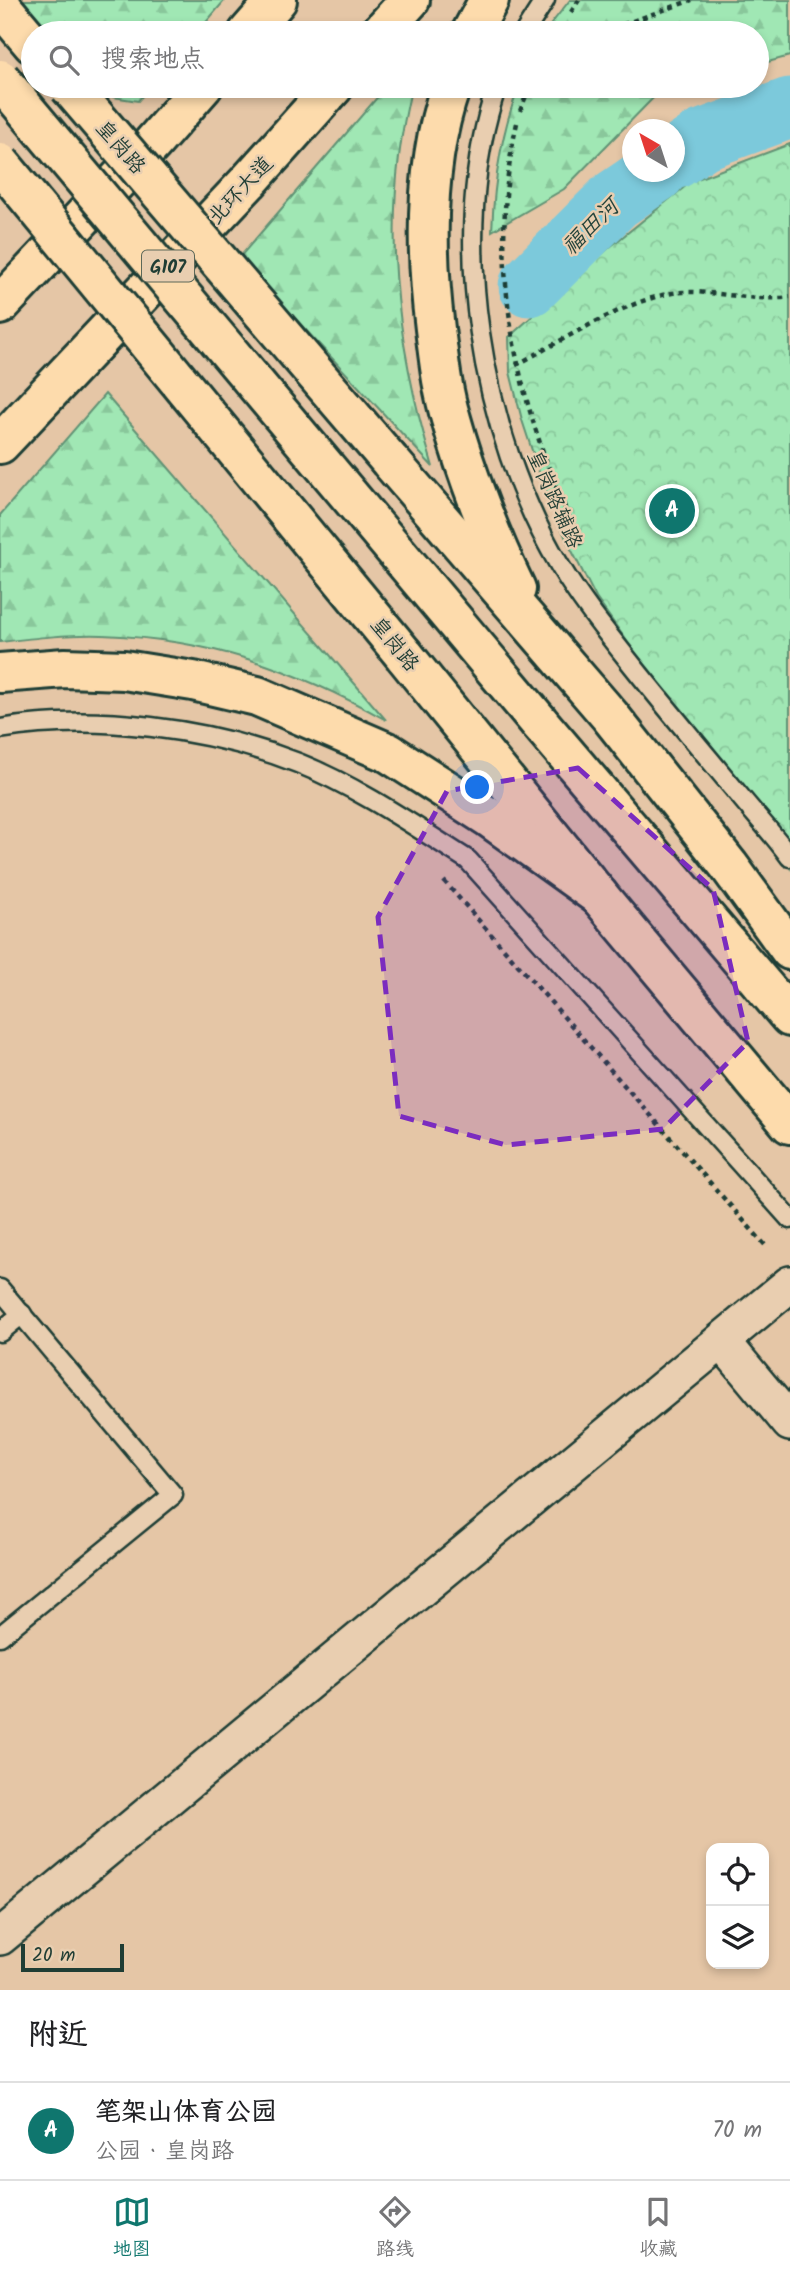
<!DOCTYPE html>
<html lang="zh">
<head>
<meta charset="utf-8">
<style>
  body { margin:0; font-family:Kalam,"LXGW WenKai TC",sans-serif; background:#f2f2f2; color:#202124 }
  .controls { position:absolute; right:21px; bottom:21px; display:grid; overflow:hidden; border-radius:14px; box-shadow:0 4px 10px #0003 }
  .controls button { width:63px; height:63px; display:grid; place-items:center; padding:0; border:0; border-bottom:2px solid #e0e0e0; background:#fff; color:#202124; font:35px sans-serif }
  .compass { position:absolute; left:622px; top:119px; width:63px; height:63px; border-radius:50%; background:#fff; box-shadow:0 4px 10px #0003; rotate:321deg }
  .scale { position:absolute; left:21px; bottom:18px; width:103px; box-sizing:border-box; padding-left:7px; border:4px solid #1f3d34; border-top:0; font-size:19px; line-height:24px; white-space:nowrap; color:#1f3d34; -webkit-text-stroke:5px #e9ceb0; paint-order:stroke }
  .you { position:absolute; left:478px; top:788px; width:24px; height:24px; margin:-18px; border:5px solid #fff; border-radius:50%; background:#1a73e8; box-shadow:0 0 0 10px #1a73e833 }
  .badge { display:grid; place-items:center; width:46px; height:46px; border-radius:50%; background:#0f766e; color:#fff; font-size:23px; font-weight:700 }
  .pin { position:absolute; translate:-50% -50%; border:4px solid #fff; box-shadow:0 2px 7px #0006 }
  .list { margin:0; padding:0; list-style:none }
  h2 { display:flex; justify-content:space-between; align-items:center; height:91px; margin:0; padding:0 28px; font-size:30px }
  h2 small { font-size:23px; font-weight:400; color:#757577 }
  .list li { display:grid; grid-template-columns:46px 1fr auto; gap:21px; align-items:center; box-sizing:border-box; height:98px; padding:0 28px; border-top:2px solid #e0e0e0 }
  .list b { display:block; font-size:26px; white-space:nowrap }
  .list p { margin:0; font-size:23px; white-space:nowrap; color:#757577 }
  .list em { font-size:23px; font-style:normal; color:#757577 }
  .icon { flex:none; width:38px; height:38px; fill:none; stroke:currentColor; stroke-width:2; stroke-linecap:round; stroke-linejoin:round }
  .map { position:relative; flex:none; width:790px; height:1990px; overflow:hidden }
  .search { position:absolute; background:#fff; box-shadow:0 4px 10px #0003; left:21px; right:21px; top:21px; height:77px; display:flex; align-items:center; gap:18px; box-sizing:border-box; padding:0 24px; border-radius:38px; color:#757577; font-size:26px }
  .sheet { height:189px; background:#fff }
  nav { display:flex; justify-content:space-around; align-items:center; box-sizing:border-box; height:98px; border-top:2px solid #e0e0e0; background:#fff; font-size:19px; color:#757577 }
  nav a { display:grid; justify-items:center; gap:4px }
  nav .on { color:#0f766e }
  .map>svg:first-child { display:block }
  .forest { fill:url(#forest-firs); stroke:#609274; stroke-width:2 }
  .park { fill:url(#park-crowns); stroke:#609274; stroke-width:2 }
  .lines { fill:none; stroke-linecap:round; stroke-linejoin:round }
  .river { stroke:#7cc9db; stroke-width:61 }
  .service-casing { stroke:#1f3d34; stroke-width:23 }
  .minor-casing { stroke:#1f3d34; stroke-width:40 }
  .trunk-casing { stroke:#1f3d34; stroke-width:44 }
  .path { stroke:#1f3d34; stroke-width:4.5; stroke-dasharray:5 5; stroke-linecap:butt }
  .service { stroke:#e9ceb0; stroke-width:18 }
  .minor { stroke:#e9ceb0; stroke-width:35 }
  .trunk { stroke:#fddbac; stroke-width:38 }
  .trunk-bridge-casing { stroke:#1f3d34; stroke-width:44; stroke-linecap:butt }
  .trunk-bridge { stroke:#fddbac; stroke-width:38 }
  .marked { fill:#7b2cbf; fill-opacity:0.2; stroke:#7b2cbf; stroke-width:5; stroke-dasharray:14 9; stroke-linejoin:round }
  .labels { text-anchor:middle; stroke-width:5; stroke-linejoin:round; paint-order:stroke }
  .shield { fill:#e9ceb0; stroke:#5c6859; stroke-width:2 }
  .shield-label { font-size:19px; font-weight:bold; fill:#1f3d34 }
  .street-label { font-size:21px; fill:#1f3d34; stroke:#e9ceb0 }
  .water-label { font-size:23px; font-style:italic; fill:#24443c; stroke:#e9ceb0 }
</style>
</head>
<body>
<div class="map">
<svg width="790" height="1990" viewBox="0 0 790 1990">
  <defs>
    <pattern id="forest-firs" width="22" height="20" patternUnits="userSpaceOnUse" patternTransform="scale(1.75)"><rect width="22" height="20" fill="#a0e7b4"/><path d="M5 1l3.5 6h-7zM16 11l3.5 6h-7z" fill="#89c79b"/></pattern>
    <pattern id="park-crowns" width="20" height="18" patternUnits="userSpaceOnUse" patternTransform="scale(1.75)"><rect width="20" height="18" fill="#a0e7b4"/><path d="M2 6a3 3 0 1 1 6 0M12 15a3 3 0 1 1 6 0" fill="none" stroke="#89c79b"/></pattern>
  </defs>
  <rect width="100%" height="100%" fill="#e5c6a6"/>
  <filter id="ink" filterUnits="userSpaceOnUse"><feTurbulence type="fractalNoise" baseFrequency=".0143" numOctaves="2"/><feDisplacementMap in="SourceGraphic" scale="14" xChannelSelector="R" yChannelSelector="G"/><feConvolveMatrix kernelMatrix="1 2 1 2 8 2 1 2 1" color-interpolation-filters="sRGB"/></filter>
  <g filter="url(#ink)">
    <g class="forest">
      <path d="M 19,0 L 225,0 L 197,33 L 49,33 Z"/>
      <path d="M 570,0 L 790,0 L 790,56 L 757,65 L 757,33 L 544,33 Z"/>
      <path d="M 101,86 L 151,86 L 138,101 L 113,97 Z"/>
      <path d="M 387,86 L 412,86 C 380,215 395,341 433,467 L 239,258 Z"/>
      <path d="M 519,86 L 681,86 L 660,91 L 564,189 L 492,231 C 494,180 501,133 519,86 Z"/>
      <path d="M 105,394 L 386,720 C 294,668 208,639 102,635 C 68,634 34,638 0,642 L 0,515 Z"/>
    </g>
    <path class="park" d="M 790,144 L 790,868 L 596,598 L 567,541 L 542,481 L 522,420 L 510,372 L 509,337 L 610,247 L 692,181 Z"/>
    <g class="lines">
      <g class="river">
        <path d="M 674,159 L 702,140 L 790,108"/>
        <path d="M 529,286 L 615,200 L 656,172"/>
      </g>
      <g class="service-casing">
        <g id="service">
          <path d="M 524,33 L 545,0"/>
          <path d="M 497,86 C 446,232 481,435 560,566 C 579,598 602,627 625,656 C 662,703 701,749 739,795 C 756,816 774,835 790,857"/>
          <path d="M 0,729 C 94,713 209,728 298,763 C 358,787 413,825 468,860 L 790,1219"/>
          <path d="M 0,1289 L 173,1495 L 0,1636"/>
          <path d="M 0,1332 L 22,1314"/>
        </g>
      </g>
      <g class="minor-casing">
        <g id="minor">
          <path d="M 722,1341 L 790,1423"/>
          <path d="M 0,1937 L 790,1284"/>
        </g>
      </g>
      <g class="trunk-casing">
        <g id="trunk">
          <path d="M 0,5 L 33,44"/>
          <path d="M 248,33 L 277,0"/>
          <path d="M 380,33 L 410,0"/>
          <path d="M 471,33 L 489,0"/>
          <path d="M 451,86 C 424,163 425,249 435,329 C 439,360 442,390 451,419 C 466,473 491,538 516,589"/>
          <path d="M 0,305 L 152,144 L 203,86"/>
          <path d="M 0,444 L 248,182 L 334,86"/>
          <path d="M 390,461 L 610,716 L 729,866 L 790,950"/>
          <path d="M 404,655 L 599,896 L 790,1124"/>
          <path d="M 0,673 L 65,668 L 124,670 L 193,681 L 257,696 L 389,753 L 490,818 L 599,896"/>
          <path d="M 539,722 L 790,1017"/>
        </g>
      </g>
      <g class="path">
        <path d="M 571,12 L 579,0"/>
        <path d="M 605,33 L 613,28 L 692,0"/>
        <path d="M 520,111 L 530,86"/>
        <path d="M 517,123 C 484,270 518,412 582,545"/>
        <path d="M 516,365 C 560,342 635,294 683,292 C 718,291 755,302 790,297"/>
        <path d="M 444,881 L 766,1246"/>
      </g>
      <use href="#service" class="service"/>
      <use href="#minor" class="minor"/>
      <use href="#trunk" class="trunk"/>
      <g class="trunk-bridge-casing">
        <g id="trunk-bridge">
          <path d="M 0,79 L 539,722"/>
          <path d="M 69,86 L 390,461"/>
          <path d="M 0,163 L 404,655"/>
        </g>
      </g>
      <use href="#trunk-bridge" class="trunk-bridge"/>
    </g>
  </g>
  <path class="marked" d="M 578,768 L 713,889 L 748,1042 L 663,1129 L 506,1145 L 399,1116 L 378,917 L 447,791 Z"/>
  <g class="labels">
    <rect class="shield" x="142" y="250.5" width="52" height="31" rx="5"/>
    <g class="shield-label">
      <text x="168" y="273">G107</text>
    </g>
    <g class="street-label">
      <text transform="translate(121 147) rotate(49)" y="7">皇岗路</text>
      <text transform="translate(240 190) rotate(-47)" y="7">北环大道</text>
      <text transform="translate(555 499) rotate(66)" y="7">皇岗路辅路</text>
      <text transform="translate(395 644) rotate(51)" y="7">皇岗路</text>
    </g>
    <g class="water-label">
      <text transform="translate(590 226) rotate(-44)" y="8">福田河</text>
    </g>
  </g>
</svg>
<div class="controls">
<button><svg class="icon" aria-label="locate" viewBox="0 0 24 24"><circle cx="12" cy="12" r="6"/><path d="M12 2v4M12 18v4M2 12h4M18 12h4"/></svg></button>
<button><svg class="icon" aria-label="layers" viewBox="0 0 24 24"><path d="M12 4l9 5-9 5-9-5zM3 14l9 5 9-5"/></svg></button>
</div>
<svg class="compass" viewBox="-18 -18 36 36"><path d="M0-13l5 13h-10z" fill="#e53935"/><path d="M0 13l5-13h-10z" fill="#757577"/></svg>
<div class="scale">20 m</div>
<div class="you"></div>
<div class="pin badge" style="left:672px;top:511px">A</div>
<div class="search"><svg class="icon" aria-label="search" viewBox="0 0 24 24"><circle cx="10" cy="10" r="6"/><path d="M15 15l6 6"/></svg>搜索地点</div>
</div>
<section class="sheet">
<h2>附近<small></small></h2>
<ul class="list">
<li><span class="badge">A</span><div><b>笔架山体育公园</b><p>公园 · 皇岗路</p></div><em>70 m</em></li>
</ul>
</section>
<nav>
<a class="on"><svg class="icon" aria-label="map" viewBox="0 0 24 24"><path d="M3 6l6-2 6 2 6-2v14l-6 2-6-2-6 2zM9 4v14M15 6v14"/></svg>地图</a>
<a><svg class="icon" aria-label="directions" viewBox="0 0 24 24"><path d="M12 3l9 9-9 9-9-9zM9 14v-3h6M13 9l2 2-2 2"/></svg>路线</a>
<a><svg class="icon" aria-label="saved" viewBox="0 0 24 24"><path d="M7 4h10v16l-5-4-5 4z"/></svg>收藏</a>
</nav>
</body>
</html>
